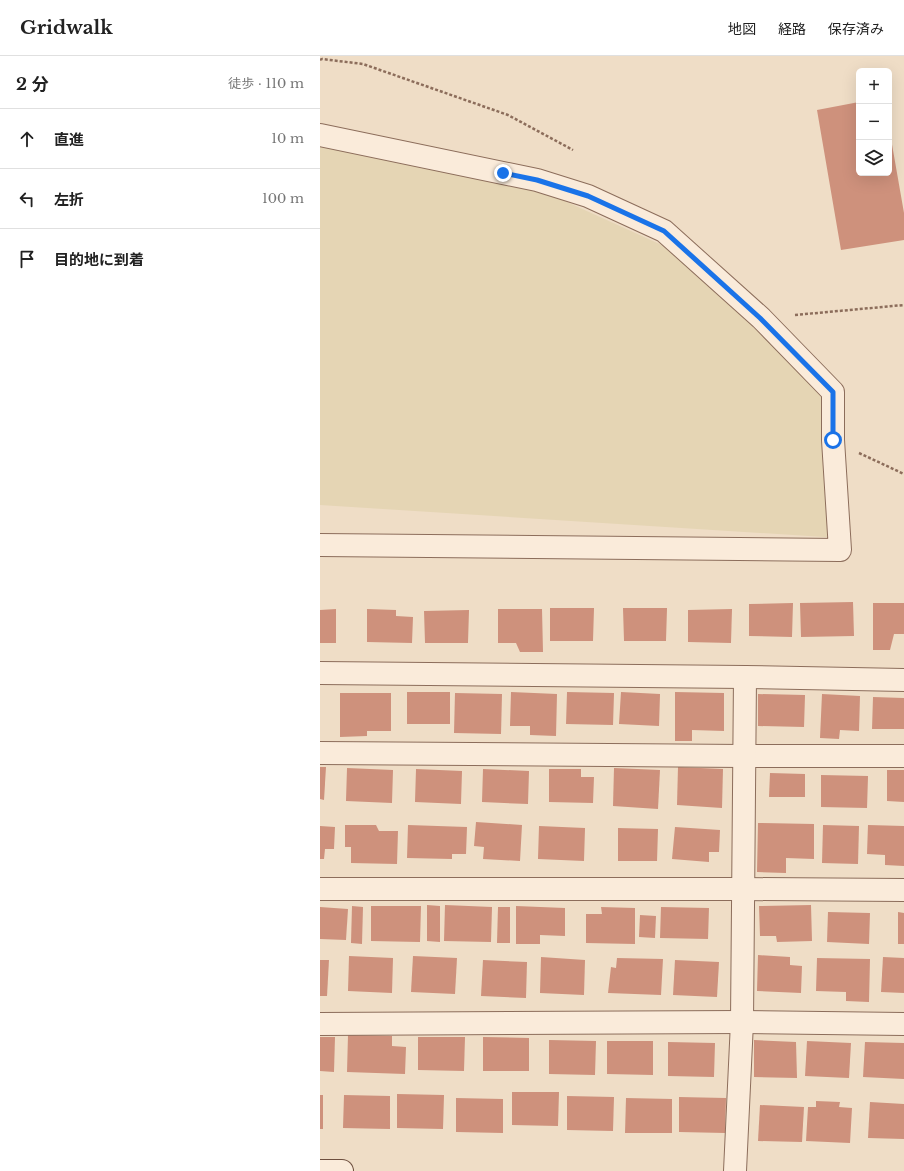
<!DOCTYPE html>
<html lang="ja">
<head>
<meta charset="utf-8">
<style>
  body { margin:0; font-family:"Libre Baskerville","Noto Sans JP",serif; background:#f6f6f6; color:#222 }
  .controls { position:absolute; right:12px; top:12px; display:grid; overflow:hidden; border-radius:6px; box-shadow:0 4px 16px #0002 }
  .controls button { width:36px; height:36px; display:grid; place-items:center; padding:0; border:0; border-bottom:1px solid #e0e0e0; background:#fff; color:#222; font:20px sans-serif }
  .stop { position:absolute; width:12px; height:12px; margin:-9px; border:3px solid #1a73e8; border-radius:50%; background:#fff }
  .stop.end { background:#1a73e8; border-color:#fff; box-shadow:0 1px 4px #0008 }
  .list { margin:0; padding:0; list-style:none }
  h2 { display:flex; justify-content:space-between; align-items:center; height:52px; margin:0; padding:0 16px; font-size:17px }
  h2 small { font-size:13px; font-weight:400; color:#767676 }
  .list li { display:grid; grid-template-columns:26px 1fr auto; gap:12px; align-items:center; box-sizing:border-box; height:60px; padding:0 16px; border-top:1px solid #e0e0e0 }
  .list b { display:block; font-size:15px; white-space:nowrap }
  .list em { font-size:13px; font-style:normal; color:#767676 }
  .icon { flex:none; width:22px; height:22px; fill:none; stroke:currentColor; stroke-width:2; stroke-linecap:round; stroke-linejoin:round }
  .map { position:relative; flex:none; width:584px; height:1115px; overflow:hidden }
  header { display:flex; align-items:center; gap:24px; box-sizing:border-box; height:56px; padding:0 20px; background:#fff; border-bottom:1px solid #e0e0e0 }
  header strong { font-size:19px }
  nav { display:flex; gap:22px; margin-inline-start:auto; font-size:14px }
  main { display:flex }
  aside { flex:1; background:#fff }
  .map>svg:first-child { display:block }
  .farmland { fill:#e5d5b4 }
  .building { fill:#ce917c }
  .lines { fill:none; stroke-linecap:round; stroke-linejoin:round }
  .street-casing { stroke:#8c6d5b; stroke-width:24 }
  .secondary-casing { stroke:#6d4e3e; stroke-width:24 }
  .path { stroke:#8c6d5b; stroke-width:2.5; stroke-dasharray:3 2; stroke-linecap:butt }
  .street { stroke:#faebda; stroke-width:22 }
  .secondary { stroke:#faebda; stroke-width:22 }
  .route { stroke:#1a73e8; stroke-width:5 }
</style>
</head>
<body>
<header>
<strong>Gridwalk</strong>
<nav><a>地図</a><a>経路</a><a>保存済み</a></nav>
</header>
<main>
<aside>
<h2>2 分<small>徒歩 · 110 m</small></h2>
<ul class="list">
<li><svg class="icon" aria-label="ahead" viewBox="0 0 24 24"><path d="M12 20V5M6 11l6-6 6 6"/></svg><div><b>直進</b></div><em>10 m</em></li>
<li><svg class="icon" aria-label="left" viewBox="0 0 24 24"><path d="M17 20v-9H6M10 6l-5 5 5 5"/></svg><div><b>左折</b></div><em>100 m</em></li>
<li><svg class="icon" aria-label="arrive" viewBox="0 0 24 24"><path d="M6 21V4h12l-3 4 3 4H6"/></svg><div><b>目的地に到着</b></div></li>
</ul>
</aside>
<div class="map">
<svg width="584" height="1115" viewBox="0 0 584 1115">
  <rect width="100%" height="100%" fill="#efddc6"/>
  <path class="farmland" d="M 0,90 L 183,117 L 344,190 L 417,241 L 513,336 L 520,482 L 0,449 Z"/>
  <g class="building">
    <path d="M 539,46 L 539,117 L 569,117 L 570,77 L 584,157 L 584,184 L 521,194 L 497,54 Z"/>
    <path d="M 533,546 L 534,580 L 481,581 L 480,547 Z"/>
    <path d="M 473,547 L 472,581 L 429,580 L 429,548 Z"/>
    <path d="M 553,547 L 584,547 L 584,578 L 574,578 L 570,594 L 553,594 Z"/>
    <path d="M 230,552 L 274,552 L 273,585 L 230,585 Z"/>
    <path d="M 303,552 L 347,552 L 346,585 L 304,585 Z"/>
    <path d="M 16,553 L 16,587 L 0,587 L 0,554 Z"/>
    <path d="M 47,553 L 76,554 L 76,560 L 93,561 L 92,587 L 47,586 Z"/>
    <path d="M 178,553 L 222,553 L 223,596 L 200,596 L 196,587 L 178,587 Z"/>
    <path d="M 412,553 L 411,587 L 368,586 L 368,554 Z"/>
    <path d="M 149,554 L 148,587 L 105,587 L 104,555 Z"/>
    <rect x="87" y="636" width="43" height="32"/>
    <path d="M 191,636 L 237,638 L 236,680 L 210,679 L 210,670 L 190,670 Z"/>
    <path d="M 247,636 L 294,637 L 293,669 L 246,668 Z"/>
    <path d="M 301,636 L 340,638 L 339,670 L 299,668 Z"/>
    <path d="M 355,636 L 404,637 L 404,675 L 372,674 L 372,685 L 355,685 Z"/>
    <path d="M 20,637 L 71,637 L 71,675 L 47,675 L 47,680 L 20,681 Z"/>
    <path d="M 135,637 L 182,638 L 181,678 L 134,677 Z"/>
    <path d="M 438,638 L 485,639 L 484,671 L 438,670 Z"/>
    <path d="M 502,638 L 540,640 L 539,675 L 520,674 L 519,683 L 500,682 Z"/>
    <path d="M 553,641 L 584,642 L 584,673 L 552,673 Z"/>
    <path d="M 0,711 L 6,711 L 4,744 L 0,743 Z"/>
    <path d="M 358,711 L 403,713 L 402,752 L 357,749 Z"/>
    <path d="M 27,712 L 73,714 L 72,747 L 26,745 Z"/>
    <path d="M 294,712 L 340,714 L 338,753 L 293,750 Z"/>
    <path d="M 96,713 L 142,715 L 141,748 L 95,746 Z"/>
    <path d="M 163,713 L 209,715 L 208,748 L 162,746 Z"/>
    <path d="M 229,713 L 261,713 L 261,721 L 274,721 L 273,747 L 229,746 Z"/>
    <path d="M 567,714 L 584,714 L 584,746 L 567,745 Z"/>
    <path d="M 450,717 L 485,718 L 485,741 L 449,741 Z"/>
    <path d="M 501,719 L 548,720 L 547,752 L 501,751 Z"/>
    <path d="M 156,766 L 202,769 L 200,805 L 163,803 L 164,791 L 154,790 Z"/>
    <path d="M 438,767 L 494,768 L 494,803 L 466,802 L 466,817 L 437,816 Z"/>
    <path d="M 25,769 L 56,769 L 59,775 L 78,775 L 77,808 L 31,807 L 31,791 L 25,791 Z"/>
    <path d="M 88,769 L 147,771 L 146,798 L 132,798 L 132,803 L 87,802 Z"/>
    <path d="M 503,769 L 539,770 L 538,808 L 502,807 Z"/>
    <path d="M 548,769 L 584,770 L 584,810 L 565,809 L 565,799 L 547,798 Z"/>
    <path d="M 0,770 L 15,771 L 14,793 L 5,793 L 4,803 L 0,803 Z"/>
    <path d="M 219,770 L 265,772 L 264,805 L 218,803 Z"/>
    <path d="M 355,771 L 400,774 L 399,796 L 389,796 L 389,806 L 352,803 Z"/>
    <path d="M 298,772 L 338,773 L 337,805 L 298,805 Z"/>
    <path d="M 107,849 L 120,850 L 120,886 L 107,885 Z"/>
    <path d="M 125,849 L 172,851 L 171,886 L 124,885 Z"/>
    <path d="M 491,849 L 492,885 L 457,886 L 456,880 L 440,880 L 439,850 Z"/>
    <path d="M 32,850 L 43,851 L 42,888 L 31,887 Z"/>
    <path d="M 51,850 L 101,850 L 100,886 L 51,885 Z"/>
    <path d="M 196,850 L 245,852 L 245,880 L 220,879 L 220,888 L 196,888 Z"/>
    <path d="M 0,851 L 28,853 L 26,884 L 0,883 Z"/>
    <path d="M 178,851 L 190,851 L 190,887 L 177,887 Z"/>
    <path d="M 281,851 L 315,852 L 315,888 L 266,887 L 266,858 L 282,858 Z"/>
    <path d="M 341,851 L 389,852 L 388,883 L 340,882 Z"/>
    <path d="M 508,856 L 550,857 L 549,888 L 507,886 Z"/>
    <path d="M 578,856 L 584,857 L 584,888 L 578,888 Z"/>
    <path d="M 320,859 L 336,860 L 335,882 L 319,881 Z"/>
    <path d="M 438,899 L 470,901 L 470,909 L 482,910 L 481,937 L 437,935 Z"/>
    <path d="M 29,900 L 73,902 L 72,937 L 28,935 Z"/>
    <path d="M 93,900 L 137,902 L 135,938 L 91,936 Z"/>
    <path d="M 221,901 L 265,904 L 264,939 L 220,937 Z"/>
    <path d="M 563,901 L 584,902 L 584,937 L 561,936 Z"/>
    <path d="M 297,902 L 343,903 L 341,939 L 288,937 L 291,911 L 296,912 Z"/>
    <path d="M 497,902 L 550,903 L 549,946 L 526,945 L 526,936 L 496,935 Z"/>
    <path d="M 0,904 L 9,904 L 7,940 L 0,940 Z"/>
    <path d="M 163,904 L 207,906 L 206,942 L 161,940 Z"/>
    <path d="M 355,904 L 399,906 L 397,941 L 353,939 Z"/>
    <path d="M 28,979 L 72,980 L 72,990 L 86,991 L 85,1018 L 27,1016 Z"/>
    <path d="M 0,981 L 15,981 L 14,1016 L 0,1015 Z"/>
    <path d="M 98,981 L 145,981 L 144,1015 L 98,1014 Z"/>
    <path d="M 163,981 L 209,982 L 209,1015 L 163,1015 Z"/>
    <path d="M 229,984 L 276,985 L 275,1019 L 229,1018 Z"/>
    <path d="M 434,984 L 476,986 L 477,1022 L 434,1021 Z"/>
    <path d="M 287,985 L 333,985 L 333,1019 L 287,1018 Z"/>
    <path d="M 487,985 L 531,987 L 529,1022 L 485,1020 Z"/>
    <path d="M 348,986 L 395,987 L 394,1021 L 348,1020 Z"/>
    <path d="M 545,986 L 584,987 L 584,1023 L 543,1021 Z"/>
    <path d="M 192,1036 L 239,1036 L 238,1070 L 192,1069 Z"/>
    <path d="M 77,1038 L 124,1039 L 123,1073 L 77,1072 Z"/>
    <rect x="0" y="1039" width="3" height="34"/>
    <path d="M 24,1039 L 70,1040 L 70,1073 L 23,1072 Z"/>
    <path d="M 247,1040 L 294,1041 L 293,1075 L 247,1074 Z"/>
    <path d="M 359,1041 L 406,1042 L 405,1077 L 359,1076 Z"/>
    <path d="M 136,1042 L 183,1043 L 183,1077 L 136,1076 Z"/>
    <path d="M 306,1042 L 352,1043 L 352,1077 L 305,1077 Z"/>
    <path d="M 496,1045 L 520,1046 L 519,1051 L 532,1052 L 530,1087 L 486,1085 L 488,1051 L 496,1051 Z"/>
    <path d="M 550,1046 L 584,1048 L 584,1083 L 548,1082 Z"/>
    <path d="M 440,1049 L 484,1051 L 482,1086 L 438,1085 Z"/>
  </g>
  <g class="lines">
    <g class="street-casing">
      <g id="street">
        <path d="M 0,79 L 217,124 L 268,140 L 344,175 L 441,262 L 513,336 L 513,384 L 520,494 L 0,489"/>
        <path d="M 0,617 L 425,621 L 584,624"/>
        <path d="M 0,697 L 424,700 L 584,700"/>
        <path d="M 0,833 L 422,833 L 584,834"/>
        <path d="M 0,968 L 422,966 L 584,968"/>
        <path d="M 415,1115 L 422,966 L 425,621"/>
      </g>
    </g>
    <g class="secondary-casing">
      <path id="secondary" d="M 0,1115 L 22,1115"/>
    </g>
    <g class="path">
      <path d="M 0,4 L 2,3 L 43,8 L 188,59 L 253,94"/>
      <path d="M 475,259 L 584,249"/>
      <path d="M 539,397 L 584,418"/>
    </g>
    <use href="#street" class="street"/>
    <use href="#secondary" class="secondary"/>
  </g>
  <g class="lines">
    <path class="route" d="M 183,117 L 217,124 L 268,140 L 344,175 L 440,262 L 513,336 L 513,384"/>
  </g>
</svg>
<div class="controls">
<button>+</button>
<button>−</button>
<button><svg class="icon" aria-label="layers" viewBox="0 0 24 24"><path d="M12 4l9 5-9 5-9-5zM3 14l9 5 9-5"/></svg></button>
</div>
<div class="stop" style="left:513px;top:384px"></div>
<div class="stop end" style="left:183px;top:117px"></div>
</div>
</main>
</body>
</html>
